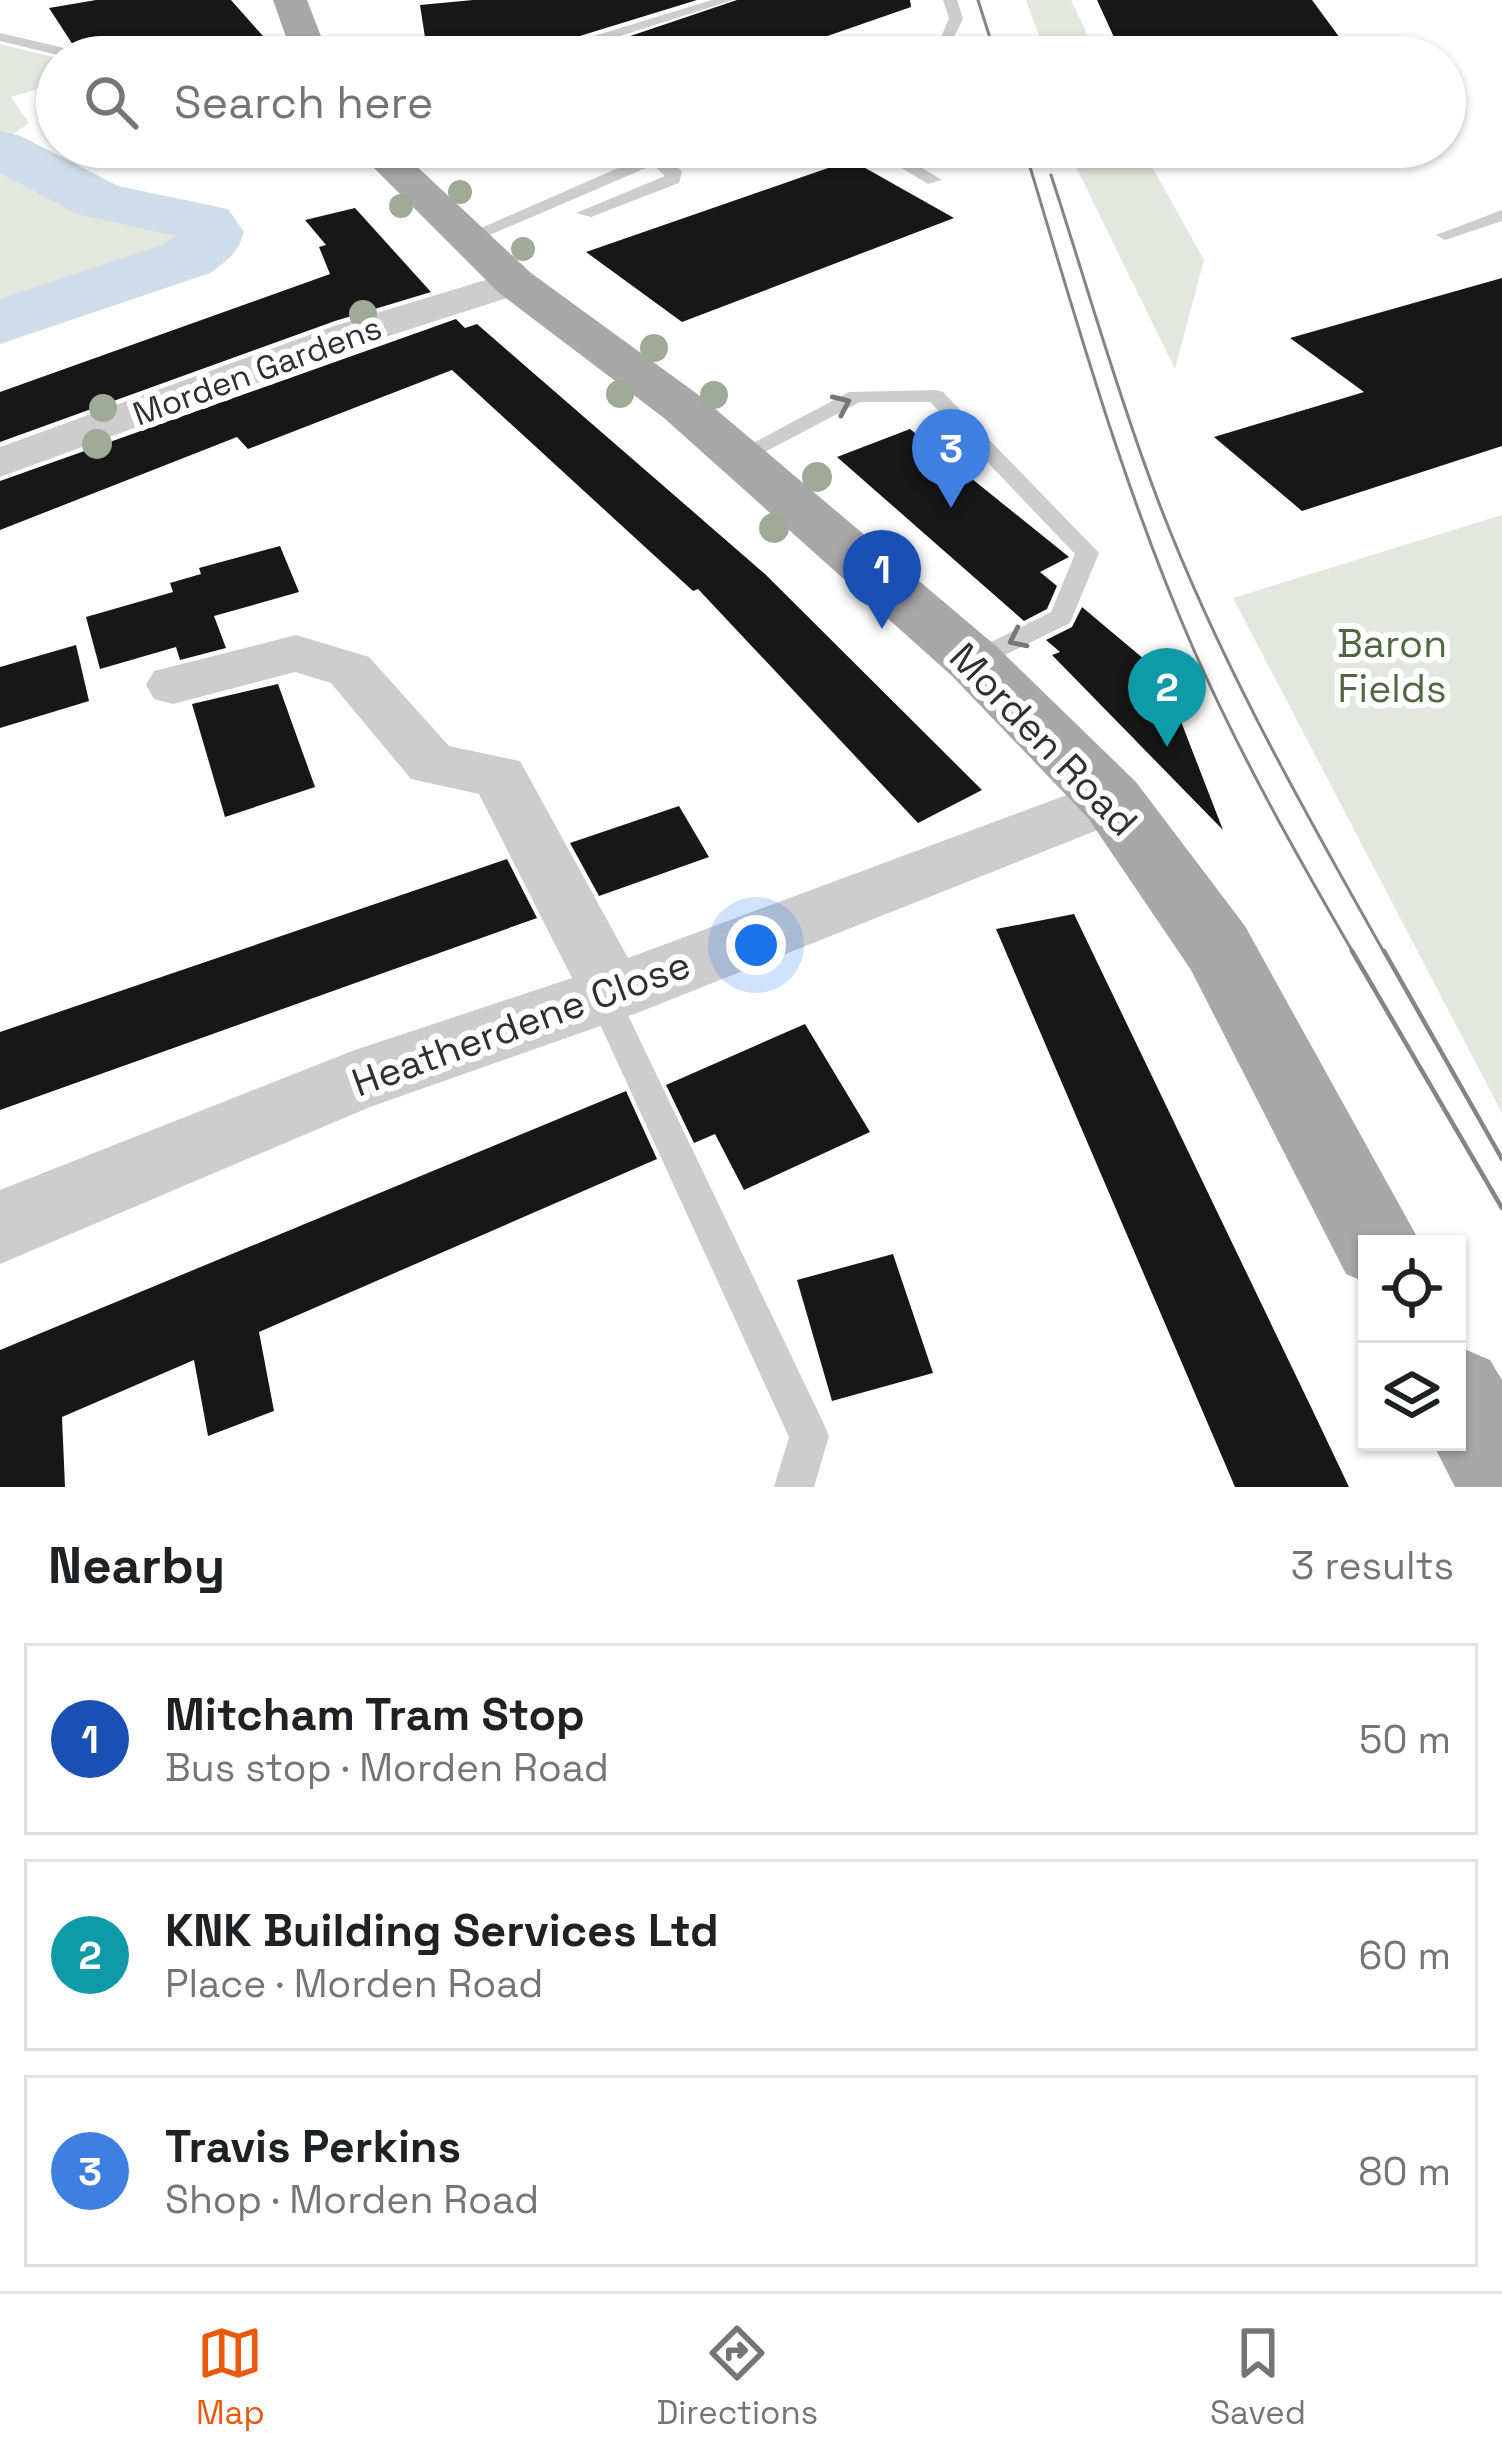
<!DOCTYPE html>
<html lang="en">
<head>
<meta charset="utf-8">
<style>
  body { margin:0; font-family:"Space Grotesk",sans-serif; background:#f2f2f2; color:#202124 }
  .controls { position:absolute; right:36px; bottom:36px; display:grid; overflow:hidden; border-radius:0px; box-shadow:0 3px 9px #0004 }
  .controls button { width:108px; height:108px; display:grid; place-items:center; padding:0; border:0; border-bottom:3px solid #e0e0e0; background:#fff; color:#202124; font:60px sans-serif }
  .you { position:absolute; left:756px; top:945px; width:42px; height:42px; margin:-30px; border:9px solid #fff; border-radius:50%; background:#1a73e8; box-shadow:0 0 0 18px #1a73e833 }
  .badge { display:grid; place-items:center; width:78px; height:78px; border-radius:50%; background:#ea580c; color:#fff; font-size:39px; font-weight:700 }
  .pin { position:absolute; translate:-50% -99px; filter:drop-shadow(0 3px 6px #0008) }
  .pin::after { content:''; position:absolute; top:63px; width:42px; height:36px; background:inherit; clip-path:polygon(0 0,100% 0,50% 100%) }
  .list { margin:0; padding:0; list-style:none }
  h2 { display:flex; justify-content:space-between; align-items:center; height:156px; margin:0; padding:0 48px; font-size:51px }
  h2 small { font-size:39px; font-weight:400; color:#757577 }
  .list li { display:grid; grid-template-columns:78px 1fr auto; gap:36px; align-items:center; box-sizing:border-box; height:192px; margin:0 24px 24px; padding:0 24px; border:3px solid #e0e0e0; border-radius:0px }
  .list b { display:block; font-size:45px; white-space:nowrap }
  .list p { margin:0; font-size:39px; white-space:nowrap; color:#757577 }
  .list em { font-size:39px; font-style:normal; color:#757577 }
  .icon { flex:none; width:66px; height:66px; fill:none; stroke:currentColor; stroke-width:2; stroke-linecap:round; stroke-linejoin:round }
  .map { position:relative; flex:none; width:1502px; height:1487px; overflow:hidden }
  .search { position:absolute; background:#fff; box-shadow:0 3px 9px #0004; left:36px; right:36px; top:36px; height:132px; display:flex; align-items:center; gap:30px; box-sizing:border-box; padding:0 42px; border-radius:66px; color:#757577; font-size:45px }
  .sheet { height:804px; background:#fff }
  nav { display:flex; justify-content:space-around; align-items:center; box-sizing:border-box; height:168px; border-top:3px solid #e0e0e0; background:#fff; font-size:33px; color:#757577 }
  nav a { display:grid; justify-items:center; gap:6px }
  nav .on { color:#ea580c }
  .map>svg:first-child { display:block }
  .green { fill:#e2e8dd }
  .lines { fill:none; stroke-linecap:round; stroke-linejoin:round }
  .river { fill:#cedde9; fill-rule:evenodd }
  .building { fill:#171717 }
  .service { fill:#cdcdcd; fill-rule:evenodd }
  .minor { fill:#cdcdcd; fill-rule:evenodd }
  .primary { fill:#a8a8a8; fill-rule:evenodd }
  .tram-far1 { stroke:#858585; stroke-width:3 }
  .tram { stroke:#858585; stroke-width:4.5 }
  .tree { fill:#9fab97 }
  .oneway { stroke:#777 }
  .labels { text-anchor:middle; stroke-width:12; stroke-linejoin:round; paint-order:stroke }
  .far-street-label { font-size:33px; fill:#303030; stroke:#fff }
  .park-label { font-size:39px; fill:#516742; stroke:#fff }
  .street-label { font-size:39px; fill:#303030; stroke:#fff }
</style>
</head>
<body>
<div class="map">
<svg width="1502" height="1487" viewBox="0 0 1502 1487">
  <rect width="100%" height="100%" fill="#fff"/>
  <g class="green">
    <path d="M 1026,0 L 1071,0 L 1098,57 L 1047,57 Z"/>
    <path d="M 0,44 L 57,58 L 57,83 L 11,97 L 29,123 L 3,141 L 50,170 L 108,197 L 214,219 L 234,246 L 0,328 Z"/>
    <path d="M 1071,147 L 1141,147 L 1204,260 L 1175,369 L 1077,169 Z"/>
    <path d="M 1502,515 L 1502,1113 L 1233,598 Z"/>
  </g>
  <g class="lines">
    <path class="river" d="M 0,131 L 21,136 L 118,186 L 228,209 L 244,232 C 238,253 227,261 210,273 L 0,344 L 0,299 L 162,245 L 176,236 L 77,214 L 0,173 Z"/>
  </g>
  <g class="building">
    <path d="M 96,0 L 231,0 L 263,36 L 247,39 L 263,57 L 115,57 L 73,45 L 49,8 Z"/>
    <path d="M 473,0 L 697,0 L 570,39 L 485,53 L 482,57 L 428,57 L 420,5 Z"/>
    <path d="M 737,0 L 910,0 L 911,7 L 767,57 L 551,57 L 574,55 Z"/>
    <path d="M 1097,0 L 1312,0 L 1354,57 L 1123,57 Z"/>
    <path d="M 851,160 L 954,218 L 682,322 L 586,252 Z"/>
    <path d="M 355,208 L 431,292 L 335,321 L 0,442 L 0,392 L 330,274 L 319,247 L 326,245 L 305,220 Z"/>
    <path d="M 1502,278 L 1502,446 L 1302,511 L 1214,437 L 1364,392 L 1290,338 Z"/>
    <path d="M 456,319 L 465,328 L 477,324 L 765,574 L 982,790 L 918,823 L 698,589 L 693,591 L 452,370 L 248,449 L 237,437 L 0,530 L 0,481 Z"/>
    <path d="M 910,429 L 1069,557 L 1040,572 L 1057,586 L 1047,609 L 1024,621 L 837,457 Z"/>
    <path d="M 280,546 L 299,592 L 214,616 L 226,648 L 180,660 L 176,647 L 100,669 L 86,617 L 173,592 L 170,583 L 201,574 L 199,568 Z"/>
    <path d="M 1082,607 L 1163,675 L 1223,830 L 1052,655 L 1060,652 L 1046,640 L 1072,627 Z"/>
    <path d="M 76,645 L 89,701 L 0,728 L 0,667 Z"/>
    <path d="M 278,684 L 315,787 L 225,817 L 192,704 Z"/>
    <path d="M 679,806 L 709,857 L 599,896 L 570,843 Z"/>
    <path d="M 507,859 L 537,918 L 0,1110 L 0,1032 Z"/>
    <path d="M 1074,914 L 1311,1407 L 1349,1487 L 1235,1487 L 996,929 Z"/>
    <path d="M 805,1024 L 870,1132 L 744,1190 L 715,1134 L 694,1143 L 666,1085 Z"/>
    <path d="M 626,1091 L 657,1159 L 259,1332 L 274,1411 L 208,1436 L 194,1360 L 62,1417 L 65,1487 L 0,1487 L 0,1350 Z"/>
    <path d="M 893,1254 L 933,1373 L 832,1401 L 797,1280 Z"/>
  </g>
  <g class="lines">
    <g class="service">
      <path d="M 712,0 L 733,0 L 573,51 L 486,57 L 571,43 Z"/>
      <path d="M 943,0 L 957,0 L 963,18 C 952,45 942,57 912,57 L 940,40 L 949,18 Z"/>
      <path d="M 0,33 L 90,54 L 92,57 L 66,57 L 0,41 Z"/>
      <path d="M 666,147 L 688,147 L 666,159 L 682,171 L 679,183 L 591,217 L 576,213 L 665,176 L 653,165 L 471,243 L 456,239 Z"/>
      <path d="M 735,147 L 754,147 L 777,163 L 763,167 Z"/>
      <path d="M 867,147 L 887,147 L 942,180 L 928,184 Z"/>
      <path d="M 1502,210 L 1502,221 L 1445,240 L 1436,235 Z"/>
      <path d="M 936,390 L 943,392 L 1099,553 L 1070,623 L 974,670 L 965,667 L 961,661 L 965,655 L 1051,612 L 1075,554 L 930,402 L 860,402 L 746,462 L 738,464 L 727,457 L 849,392 Z"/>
      <path d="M 603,983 L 614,986 L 823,1422 L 829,1436 L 814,1487 L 774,1487 L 789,1437 L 587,996 L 592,986 Z"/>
    </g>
    <g class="minor">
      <path d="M 515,271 L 529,275 L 535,283 L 529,291 L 367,343 L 0,477 L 0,447 L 337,325 Z"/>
      <path d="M 296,635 L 369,657 L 449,746 L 520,761 L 628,958 L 1112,778 L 1133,784 L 1142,800 L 1133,816 L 637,1013 L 370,1107 L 0,1264 L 0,1190 L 352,1051 L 572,978 L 479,794 L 411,779 L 331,683 L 295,672 L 173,704 L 154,699 L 146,685 L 154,671 Z"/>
    </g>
    <g class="primary">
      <path d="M 273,0 L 307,0 L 329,57 L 293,57 Z"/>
      <path d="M 353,147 L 396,147 L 531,273 L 700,396 L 996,646 L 1136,782 L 1245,926 L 1421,1244 L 1367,1244 L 1367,1283 L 1346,1274 L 1191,970 L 1088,818 L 952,676 L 664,418 L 499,293 Z"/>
      <path d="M 1457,1346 L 1490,1360 L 1502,1380 L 1502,1487 L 1455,1487 L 1432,1442 L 1457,1442 Z"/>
    </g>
    <g class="tram-far1">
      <path d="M 978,0 L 996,57"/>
      <path d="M 1024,147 C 1075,315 1122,486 1193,648 C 1239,753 1296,854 1354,954"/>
      <path d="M 1051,175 C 1084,276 1113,379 1150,479 C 1210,644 1299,802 1385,954"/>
    </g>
    <g class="tram">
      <path d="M 1352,951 L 1502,1208"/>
      <path d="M 1384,951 L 1502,1159"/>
    </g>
  </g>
  <g class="tree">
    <circle cx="460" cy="192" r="12"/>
    <circle cx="401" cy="206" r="12"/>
    <circle cx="523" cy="249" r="12"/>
    <circle cx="363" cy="314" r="14"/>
    <circle cx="654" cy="348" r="14"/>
    <circle cx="620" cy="394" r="14"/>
    <circle cx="714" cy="395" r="14"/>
    <circle cx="103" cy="408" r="14"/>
    <circle cx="97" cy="444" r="15"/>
    <circle cx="817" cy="477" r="15"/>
    <circle cx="774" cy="528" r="15"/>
  </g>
  <defs><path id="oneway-chevron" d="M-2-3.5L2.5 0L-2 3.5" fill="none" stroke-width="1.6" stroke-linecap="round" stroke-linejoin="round" transform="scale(3)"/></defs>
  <g class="oneway">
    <use href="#oneway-chevron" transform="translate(842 404) rotate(-24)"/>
    <use href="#oneway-chevron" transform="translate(1017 639) rotate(154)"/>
  </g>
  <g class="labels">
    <g class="far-street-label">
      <text transform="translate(257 370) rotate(-20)" y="12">Morden Gardens</text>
    </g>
    <g class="park-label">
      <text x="1392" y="657">Baron<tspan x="1392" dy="45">Fields</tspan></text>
    </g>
    <g class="street-label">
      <text transform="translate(1044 739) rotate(46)" y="14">Morden Road</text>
      <text transform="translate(521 1023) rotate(-20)" y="14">Heatherdene Close</text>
    </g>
  </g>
</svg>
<div class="controls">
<button><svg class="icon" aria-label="locate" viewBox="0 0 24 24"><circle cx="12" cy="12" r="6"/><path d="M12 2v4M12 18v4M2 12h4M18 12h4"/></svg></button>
<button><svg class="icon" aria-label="layers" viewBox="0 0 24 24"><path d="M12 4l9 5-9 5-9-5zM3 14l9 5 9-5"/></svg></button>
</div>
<div class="you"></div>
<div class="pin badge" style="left:882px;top:629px;background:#1a4fb4">1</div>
<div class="pin badge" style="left:1167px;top:747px;background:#0f9aa8">2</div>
<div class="pin badge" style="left:951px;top:508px;background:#3f7fe0">3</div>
<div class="search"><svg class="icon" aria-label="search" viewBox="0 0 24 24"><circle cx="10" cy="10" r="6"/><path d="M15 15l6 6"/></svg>Search here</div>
</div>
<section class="sheet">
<h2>Nearby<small>3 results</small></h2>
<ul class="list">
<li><span class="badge" style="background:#1a4fb4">1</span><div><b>Mitcham Tram Stop</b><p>Bus stop · Morden Road</p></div><em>50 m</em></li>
<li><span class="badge" style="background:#0f9aa8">2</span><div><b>KNK Building Services Ltd</b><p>Place · Morden Road</p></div><em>60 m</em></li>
<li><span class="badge" style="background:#3f7fe0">3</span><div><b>Travis Perkins</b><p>Shop · Morden Road</p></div><em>80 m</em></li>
</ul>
</section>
<nav>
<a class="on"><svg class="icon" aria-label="map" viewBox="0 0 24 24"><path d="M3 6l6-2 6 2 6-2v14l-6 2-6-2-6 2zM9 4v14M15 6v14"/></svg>Map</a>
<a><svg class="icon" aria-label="directions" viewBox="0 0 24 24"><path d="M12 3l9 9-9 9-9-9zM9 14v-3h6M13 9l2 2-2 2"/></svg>Directions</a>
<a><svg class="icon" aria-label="saved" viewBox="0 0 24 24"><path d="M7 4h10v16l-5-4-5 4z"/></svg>Saved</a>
</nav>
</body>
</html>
